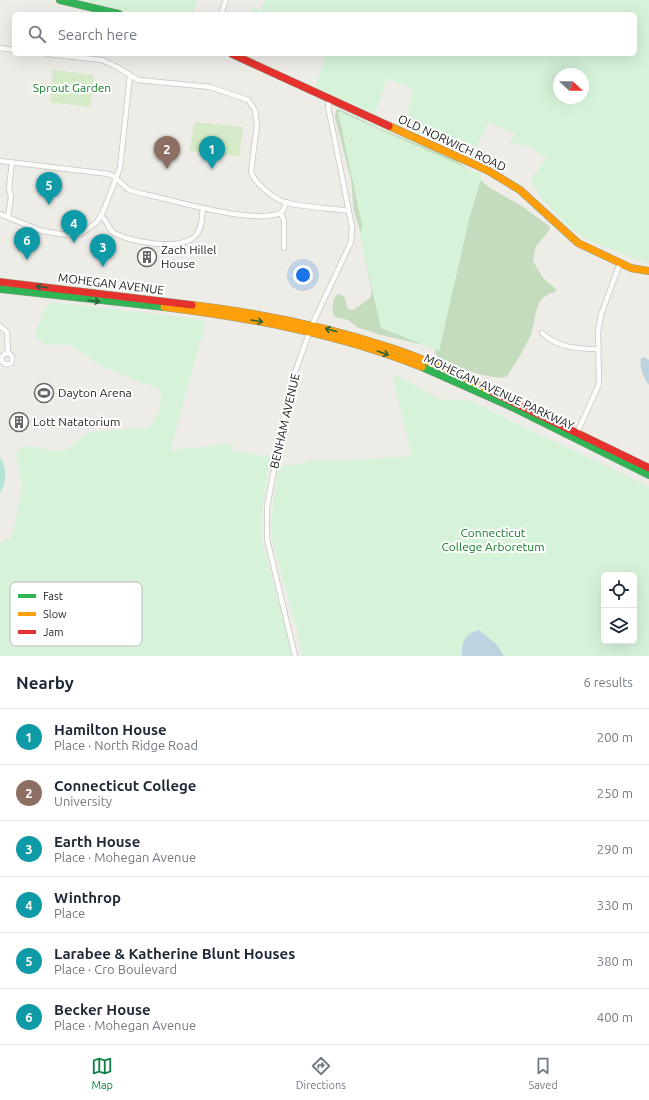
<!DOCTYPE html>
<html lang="en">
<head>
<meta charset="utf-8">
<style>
  body { margin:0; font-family:Ubuntu,sans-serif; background:#f6f6f7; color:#1f2937 }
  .controls { position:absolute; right:12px; bottom:12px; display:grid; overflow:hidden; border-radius:6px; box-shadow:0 4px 16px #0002 }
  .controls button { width:36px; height:36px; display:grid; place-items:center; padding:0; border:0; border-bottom:1px solid #e0e1e3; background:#fff; color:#1f2937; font:20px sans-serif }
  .compass { position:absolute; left:553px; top:68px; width:36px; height:36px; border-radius:50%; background:#fff; box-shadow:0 4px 16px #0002; rotate:111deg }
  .you { position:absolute; left:303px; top:275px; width:14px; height:14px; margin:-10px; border:3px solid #fff; border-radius:50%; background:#1a73e8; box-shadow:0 0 0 6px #1a73e833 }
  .badge { display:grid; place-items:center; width:26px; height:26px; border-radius:50%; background:#0b8043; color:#fff; font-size:13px; font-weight:700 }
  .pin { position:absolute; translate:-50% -33px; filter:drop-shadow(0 1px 2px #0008) }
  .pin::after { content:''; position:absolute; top:21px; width:14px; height:12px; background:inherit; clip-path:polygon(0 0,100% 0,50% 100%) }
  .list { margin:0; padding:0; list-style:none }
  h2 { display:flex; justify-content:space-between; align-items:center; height:52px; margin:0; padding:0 16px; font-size:17px }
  h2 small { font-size:13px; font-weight:400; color:#747a83 }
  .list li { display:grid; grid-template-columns:26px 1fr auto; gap:12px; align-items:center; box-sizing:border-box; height:56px; padding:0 16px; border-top:1px solid #e0e1e3 }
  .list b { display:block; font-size:15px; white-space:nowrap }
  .list p { margin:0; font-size:13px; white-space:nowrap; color:#747a83 }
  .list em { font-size:13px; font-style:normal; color:#747a83 }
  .icon { flex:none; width:22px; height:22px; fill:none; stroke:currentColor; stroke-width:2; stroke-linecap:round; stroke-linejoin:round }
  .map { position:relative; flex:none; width:649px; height:656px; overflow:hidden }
  .search { position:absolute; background:#fff; box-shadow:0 4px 16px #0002; left:12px; right:12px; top:12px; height:44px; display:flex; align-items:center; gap:10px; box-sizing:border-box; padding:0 14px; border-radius:6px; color:#747a83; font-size:15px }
  .sheet { height:388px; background:#fff }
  nav { display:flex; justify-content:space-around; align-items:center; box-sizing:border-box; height:56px; border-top:1px solid #e0e1e3; background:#fff; font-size:11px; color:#747a83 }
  nav a { display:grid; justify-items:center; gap:2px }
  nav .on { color:#0b8043 }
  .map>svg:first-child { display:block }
  .grass { fill:#d5eac7 }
  .forest { fill:#c5dbbd }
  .park { fill:#d6f3d9; fill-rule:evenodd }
  .pitch { fill:#b4e3d5 }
  .water { fill:#bcd4df }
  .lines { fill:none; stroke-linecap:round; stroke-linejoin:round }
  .street-casing { stroke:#c6c6c3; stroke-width:6 }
  .fast-casing { stroke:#929780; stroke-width:8 }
  .slow-casing { stroke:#929780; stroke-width:8 }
  .jam-casing { stroke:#929780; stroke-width:8 }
  .street { stroke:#fcfcfb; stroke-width:4.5 }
  .fast { stroke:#30b455; stroke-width:7 }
  .slow { stroke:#ff9f0a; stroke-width:7 }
  .jam { stroke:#e5322d; stroke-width:7 }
  .oneway { stroke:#276237 }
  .labels { text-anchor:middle; stroke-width:4; stroke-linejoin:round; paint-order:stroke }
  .park-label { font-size:12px; fill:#0f7b25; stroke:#fff }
  .street-label { font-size:12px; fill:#1f1f1f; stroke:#fff }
  .poi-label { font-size:12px; fill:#1f1f1f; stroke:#fff; text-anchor:start }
  .key { fill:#fff; stroke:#bcbcbc; stroke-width:1 }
  .key-label { font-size:11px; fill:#1f1f1f }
</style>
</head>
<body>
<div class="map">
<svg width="649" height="656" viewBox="0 0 649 656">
  <rect width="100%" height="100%" fill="#edece7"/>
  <g class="grass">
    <path d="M 53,70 L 94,75 L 90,107 L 50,102 Z"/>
    <path d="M 194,122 L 243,127 L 239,156 L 190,151 Z"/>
  </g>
  <path class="forest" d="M 339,109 L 379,128 L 456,160 L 490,188 L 522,206 L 549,226 L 550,229 L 535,248 L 533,261 L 543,278 L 556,289 L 555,292 C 533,297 537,317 531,334 C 529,341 511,372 506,377 C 496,381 448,366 439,359 C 436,356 435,351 433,347 L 377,334 L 357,327 L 348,320 L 335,317 C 331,310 332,299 338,294 L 344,296 L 348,309 L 354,310 L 370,298 L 372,291 L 365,259 L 363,240 L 354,211 L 351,180 L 335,117 L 336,110 Z"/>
  <g class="park">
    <path d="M 81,0 L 197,0 L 192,14 L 139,14 Z"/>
    <path d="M 265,0 L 649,0 L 649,264 L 587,240 L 569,227 L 539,196 L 531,180 L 546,158 L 528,146 L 510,144 L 514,133 L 488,122 L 472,157 L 405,127 L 413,89 L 387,79 L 375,114 L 315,87 L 327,54 L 635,54 L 635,14 L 249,14 L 252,7 L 261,11 ZM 559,74 L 583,74 L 583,98 L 559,98 Z"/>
    <path d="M 338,111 L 482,175 L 469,220 L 439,351 L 381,328 L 360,236 L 362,225 Z"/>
    <path d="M 50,302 L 206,320 L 170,451 L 232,443 L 231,451 L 271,456 L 261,517 L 261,538 L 287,633 L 291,656 L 0,656 L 0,543 L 8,539 L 12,535 L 21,495 L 22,481 L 16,455 L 19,449 C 30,441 46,452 59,451 C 75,450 75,438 90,432 L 147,428 C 157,424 164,398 159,389 L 102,367 L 71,345 L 47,345 L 35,338 C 35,332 45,306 50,302 Z"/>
    <path d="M 392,373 L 441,400 L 471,401 L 649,487 L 649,656 L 302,656 L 297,630 L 272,540 L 271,518 L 279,467 L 304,463 L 308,461 L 412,457 ZM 604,575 L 634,575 L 634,641 L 604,641 Z"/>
  </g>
  <path class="pitch" d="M 0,457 C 7,468 7,481 0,493 Z"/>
  <g class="water">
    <path d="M 644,357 L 649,360 L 649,385 C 643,377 639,367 641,358 Z"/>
    <path d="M 479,630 L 497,645 L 504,656 L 462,656 C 461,642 465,633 479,630 Z"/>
  </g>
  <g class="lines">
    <g class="street-casing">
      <g id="street">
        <path d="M 221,14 L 226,0"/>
        <path d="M 0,48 L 14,50"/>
        <path d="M 48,54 L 102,60 L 117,67 L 138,80 L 210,87 L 248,100 L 255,110 L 257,125 L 251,171 C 253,182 273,198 284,202 C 299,207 331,208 349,211"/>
        <path d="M 0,161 L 109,174 C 117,177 121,184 128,189 C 137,194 151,195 161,198 C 186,204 261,225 282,212 L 287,202"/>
        <path d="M 281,213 L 284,221 L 284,248"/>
        <path d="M 0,214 L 42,231 L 68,235 L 81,234 L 97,222 L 103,212 L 120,168 L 130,75"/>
        <path d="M 101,216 C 108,221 108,229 114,233 C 131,242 182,252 196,235 C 202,228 202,217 203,208"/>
        <path d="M 8,217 L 11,197 L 9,187 L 12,163"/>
        <path d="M 0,326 L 7,332 L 8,353"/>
        <path d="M 542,333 C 558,348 578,349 599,349"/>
        <circle cx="7" cy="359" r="5.5"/>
        <path d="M 577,433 L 599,384 L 598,332 L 601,315 L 620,263"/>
        <path d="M 295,656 L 267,539 L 267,507 L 290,386 L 312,325 L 351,242 L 352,227 L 328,106 L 330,100"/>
      </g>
    </g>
    <g class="fast-casing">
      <g id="fast">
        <path d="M 60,0 L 119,14"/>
        <path d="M 0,289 L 164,307"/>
        <path d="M 422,367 L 514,408 L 649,475"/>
      </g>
    </g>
    <g class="slow-casing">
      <g id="slow">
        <path d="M 389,126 L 487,170 L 520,190 L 578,243 L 631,268 L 649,271"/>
        <path d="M 192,305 C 259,313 324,326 388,347 C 424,358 459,375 492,392"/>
        <path d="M 164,307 C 252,318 340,334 422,367"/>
      </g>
    </g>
    <g class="jam-casing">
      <g id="jam">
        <path d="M 232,54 L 389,126"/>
        <path d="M 0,282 L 192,305"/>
        <path d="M 492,392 L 649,468"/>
      </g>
    </g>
    <use href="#street" class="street"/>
    <use href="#fast" class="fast"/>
    <use href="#slow" class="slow"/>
    <use href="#jam" class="jam"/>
  </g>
  <defs><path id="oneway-shaft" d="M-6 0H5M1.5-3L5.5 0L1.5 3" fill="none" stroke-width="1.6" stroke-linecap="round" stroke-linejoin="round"/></defs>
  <g class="oneway">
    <use href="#oneway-shaft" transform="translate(42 287) rotate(-173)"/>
    <use href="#oneway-shaft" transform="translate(94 301) rotate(7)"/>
    <use href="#oneway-shaft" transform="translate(257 321) rotate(9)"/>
    <use href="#oneway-shaft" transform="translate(331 330) rotate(-165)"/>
    <use href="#oneway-shaft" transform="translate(383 353) rotate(20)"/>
  </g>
  <defs>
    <g id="building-ring" transform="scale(1)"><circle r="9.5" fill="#fff" stroke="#676765" stroke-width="1.5"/><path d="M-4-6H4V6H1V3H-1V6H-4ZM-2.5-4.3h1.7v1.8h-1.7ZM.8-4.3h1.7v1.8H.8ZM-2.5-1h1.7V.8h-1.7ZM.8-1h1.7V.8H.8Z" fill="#676765"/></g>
    <g id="stadium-ring" transform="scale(1)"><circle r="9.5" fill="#fff" stroke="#676765" stroke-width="1.5"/><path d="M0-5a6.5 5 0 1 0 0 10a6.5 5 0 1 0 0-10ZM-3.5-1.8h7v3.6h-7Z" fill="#676765"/></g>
  </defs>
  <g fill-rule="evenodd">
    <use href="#building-ring" x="147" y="257"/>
    <use href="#stadium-ring" x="44" y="393"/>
    <use href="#building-ring" x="19" y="422"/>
  </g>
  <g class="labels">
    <g class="park-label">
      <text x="72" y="92">Sprout Garden</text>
      <text x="493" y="537">Connecticut<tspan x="493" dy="14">College Arboretum</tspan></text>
    </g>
    <g class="street-label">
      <text transform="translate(452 143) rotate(25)" y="4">OLD NORWICH ROAD</text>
      <text transform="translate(111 284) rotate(7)" y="4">MOHEGAN AVENUE</text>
      <text transform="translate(499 392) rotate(25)" y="4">MOHEGAN AVENUE PARKWAY</text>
      <text transform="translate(285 421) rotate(-77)" y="4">BENHAM AVENUE</text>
    </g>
    <g class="poi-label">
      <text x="161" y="254">Zach Hillel<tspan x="161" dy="14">House</tspan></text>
      <text x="58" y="397">Dayton Arena</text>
      <text x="33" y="426">Lott Natatorium</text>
    </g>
  </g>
  <rect x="10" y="582" width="132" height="64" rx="6" class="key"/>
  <rect x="18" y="594" width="18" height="4" fill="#30b455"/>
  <rect x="18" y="612" width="18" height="4" fill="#ff9f0a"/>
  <rect x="18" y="630" width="18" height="4" fill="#e5322d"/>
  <g class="key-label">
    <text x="43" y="600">Fast</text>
    <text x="43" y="618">Slow</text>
    <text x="43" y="636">Jam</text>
  </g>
</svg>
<div class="controls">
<button><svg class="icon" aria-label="locate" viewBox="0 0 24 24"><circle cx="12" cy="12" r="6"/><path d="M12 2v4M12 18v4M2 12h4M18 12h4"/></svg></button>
<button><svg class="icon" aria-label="layers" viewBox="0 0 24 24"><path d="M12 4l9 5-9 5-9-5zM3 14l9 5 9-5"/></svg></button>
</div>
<svg class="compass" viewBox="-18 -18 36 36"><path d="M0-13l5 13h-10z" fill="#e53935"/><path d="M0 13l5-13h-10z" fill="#747a83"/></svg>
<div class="you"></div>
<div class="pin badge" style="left:212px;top:169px;background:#0f9aa8">1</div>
<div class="pin badge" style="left:167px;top:169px;background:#8d6e63">2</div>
<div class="pin badge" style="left:103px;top:267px;background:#0f9aa8">3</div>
<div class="pin badge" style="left:74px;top:243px;background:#0f9aa8">4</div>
<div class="pin badge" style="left:49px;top:205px;background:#0f9aa8">5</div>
<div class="pin badge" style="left:27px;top:260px;background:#0f9aa8">6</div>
<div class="search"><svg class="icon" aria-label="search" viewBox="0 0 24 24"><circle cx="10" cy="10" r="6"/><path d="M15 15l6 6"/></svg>Search here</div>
</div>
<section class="sheet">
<h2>Nearby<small>6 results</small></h2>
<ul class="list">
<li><span class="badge" style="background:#0f9aa8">1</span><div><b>Hamilton House</b><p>Place · North Ridge Road</p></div><em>200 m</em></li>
<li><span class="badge" style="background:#8d6e63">2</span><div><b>Connecticut College</b><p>University</p></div><em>250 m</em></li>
<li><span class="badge" style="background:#0f9aa8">3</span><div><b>Earth House</b><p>Place · Mohegan Avenue</p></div><em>290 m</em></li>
<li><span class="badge" style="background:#0f9aa8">4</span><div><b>Winthrop</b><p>Place</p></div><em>330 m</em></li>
<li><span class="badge" style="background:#0f9aa8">5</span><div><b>Larabee &amp; Katherine Blunt Houses</b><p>Place · Cro Boulevard</p></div><em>380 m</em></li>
<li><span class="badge" style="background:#0f9aa8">6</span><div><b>Becker House</b><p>Place · Mohegan Avenue</p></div><em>400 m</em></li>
</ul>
</section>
<nav>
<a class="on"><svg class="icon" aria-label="map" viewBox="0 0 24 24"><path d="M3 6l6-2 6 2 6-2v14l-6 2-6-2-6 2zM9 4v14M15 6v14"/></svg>Map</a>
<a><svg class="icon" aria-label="directions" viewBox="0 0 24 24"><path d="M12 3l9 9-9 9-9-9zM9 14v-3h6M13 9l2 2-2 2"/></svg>Directions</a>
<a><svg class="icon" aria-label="saved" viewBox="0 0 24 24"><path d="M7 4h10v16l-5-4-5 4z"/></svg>Saved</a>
</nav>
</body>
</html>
